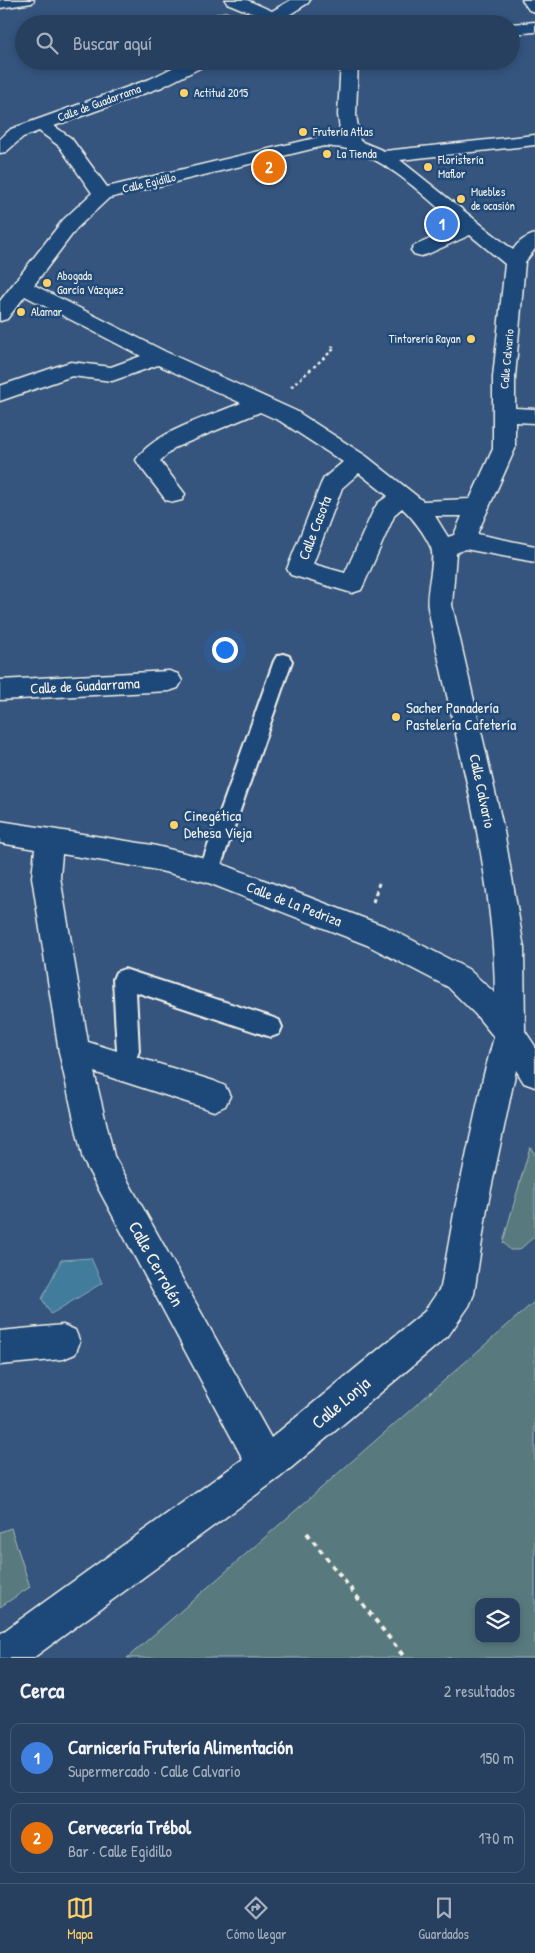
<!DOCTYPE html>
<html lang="es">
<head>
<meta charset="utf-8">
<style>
  body { margin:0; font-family:"Patrick Hand",sans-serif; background:#304765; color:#f1f3f6 }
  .controls { position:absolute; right:15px; bottom:15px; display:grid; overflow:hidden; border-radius:10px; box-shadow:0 2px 8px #0003 }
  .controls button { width:45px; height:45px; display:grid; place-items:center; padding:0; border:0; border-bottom:1px solid #445974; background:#28405f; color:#f1f3f6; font:25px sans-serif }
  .you { position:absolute; left:224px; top:649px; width:18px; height:18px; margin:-12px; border:4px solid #fff; border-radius:50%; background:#1a73e8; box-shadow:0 0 0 8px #1a73e833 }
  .badge { display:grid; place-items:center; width:32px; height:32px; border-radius:50%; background:#ffd166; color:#fff; font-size:16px; font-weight:700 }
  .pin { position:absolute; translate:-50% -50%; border:2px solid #fff; box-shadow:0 1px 5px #0006 }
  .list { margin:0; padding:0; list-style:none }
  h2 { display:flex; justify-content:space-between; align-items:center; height:65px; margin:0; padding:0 20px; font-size:21px }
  h2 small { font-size:16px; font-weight:400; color:#a5afbd }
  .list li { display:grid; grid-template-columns:32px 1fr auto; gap:15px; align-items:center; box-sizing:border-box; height:70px; margin:0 10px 10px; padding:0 10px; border:1px solid #445974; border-radius:10px }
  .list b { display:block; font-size:19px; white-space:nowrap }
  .list p { margin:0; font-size:16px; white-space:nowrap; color:#a5afbd }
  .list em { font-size:16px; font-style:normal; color:#a5afbd }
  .icon { flex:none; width:28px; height:28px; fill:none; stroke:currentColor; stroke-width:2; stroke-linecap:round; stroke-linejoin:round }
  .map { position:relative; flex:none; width:535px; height:1658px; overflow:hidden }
  .search { position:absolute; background:#28405f; box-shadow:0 2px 8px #0003; left:15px; right:15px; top:15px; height:55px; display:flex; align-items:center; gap:12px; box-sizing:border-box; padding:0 18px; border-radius:28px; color:#a5afbd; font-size:19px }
  .sheet { height:225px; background:#28405f }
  nav { display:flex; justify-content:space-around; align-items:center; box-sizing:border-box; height:70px; border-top:1px solid #445974; background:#28405f; font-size:14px; color:#a5afbd }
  nav a { display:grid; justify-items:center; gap:2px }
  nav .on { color:#ffd166 }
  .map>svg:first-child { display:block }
  .green { fill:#597a7e; stroke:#a6b6b3; fill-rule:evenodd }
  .water { fill:#427b9c; stroke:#89aaba }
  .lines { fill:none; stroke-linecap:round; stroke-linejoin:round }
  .lane-casing { stroke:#f4f1e8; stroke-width:4 }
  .street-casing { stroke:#f4f1e8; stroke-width:3 }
  .path-far2 { stroke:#f4f1e8; stroke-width:2.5; stroke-dasharray:3 3; stroke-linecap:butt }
  .path-far1 { stroke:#f4f1e8; stroke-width:3; stroke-dasharray:4 4; stroke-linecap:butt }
  .path { stroke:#f4f1e8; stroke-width:4; stroke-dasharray:5 5; stroke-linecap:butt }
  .lane { fill:#1f4a7a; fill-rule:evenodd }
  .street { fill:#1f4a7a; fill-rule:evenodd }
  .poi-dot { fill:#ffd166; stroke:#1f4a7a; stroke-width:2 }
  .labels { text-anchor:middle; stroke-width:5; stroke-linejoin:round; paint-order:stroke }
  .far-poi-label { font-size:12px; fill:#f4f1e8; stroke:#1f4a7a; text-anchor:start }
  .far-street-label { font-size:12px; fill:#f4f1e8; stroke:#1f4a7a }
  .street-label { font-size:15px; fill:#f4f1e8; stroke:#1f4a7a }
  .poi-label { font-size:15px; fill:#f4f1e8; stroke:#1f4a7a; text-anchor:start }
  .near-street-label { font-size:18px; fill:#f4f1e8; stroke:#1f4a7a }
</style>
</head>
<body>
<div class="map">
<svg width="535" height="1658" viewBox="0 0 535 1658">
  <rect width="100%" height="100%" fill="#35557f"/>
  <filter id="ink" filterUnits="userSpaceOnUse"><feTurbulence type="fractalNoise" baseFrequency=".02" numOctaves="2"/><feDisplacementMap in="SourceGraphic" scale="10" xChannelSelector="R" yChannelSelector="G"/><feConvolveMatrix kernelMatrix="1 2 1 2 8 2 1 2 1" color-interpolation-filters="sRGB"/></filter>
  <g filter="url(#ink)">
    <g class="green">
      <path d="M 225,11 L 243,18 L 235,24 L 210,24 L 208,16 Z"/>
      <path d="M 530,1147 L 535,1154 L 535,1236 L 519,1250 L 510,1250 L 503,1242 Z"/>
      <path d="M 535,1301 L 535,1658 L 127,1658 ZM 479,1602 L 516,1602 L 516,1639 L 479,1639 Z"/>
      <path d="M 11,1528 L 30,1587 L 0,1607 L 0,1532 Z"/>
    </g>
    <path class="water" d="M 91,1258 L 102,1283 L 51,1314 L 42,1299 L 61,1260 Z"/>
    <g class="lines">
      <g class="lane-casing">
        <g id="lane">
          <path d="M 283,654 L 289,656 L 292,661 L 219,871 L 216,877 L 209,880 L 202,877 L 199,871 L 274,661 L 277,656 Z"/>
          <path d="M 124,969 L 271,1017 L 279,1020 L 282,1027 L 279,1034 L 271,1037 L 136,992 L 139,1051 L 130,1074 L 122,1077 L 114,1074 L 111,1067 L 117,1051 L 113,979 L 116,972 Z"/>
        </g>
      </g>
      <g class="street-casing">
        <g id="street">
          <path d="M 0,0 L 34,0 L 32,3 L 0,8 Z"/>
          <path d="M 225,0 L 247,0 L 272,11 L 291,0 L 310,0 L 308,3 L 281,20 L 284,24 L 266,24 L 259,16 L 227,3 Z"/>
          <path d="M 522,0 L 535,0 L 535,12 L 529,10 Z"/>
          <path d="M 535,22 L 535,32 L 511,34 L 511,24 Z"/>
          <path d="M 186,61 L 208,61 L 206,65 L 162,87 L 54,126 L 71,138 L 107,187 L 324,136 L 341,137 L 338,115 L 341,61 L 358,61 L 356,115 L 360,141 L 384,151 L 535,135 L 535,145 L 400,160 L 513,250 C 518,242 525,237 535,234 L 535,249 L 525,262 L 515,377 L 515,408 L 535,409 L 535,423 L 515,422 L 515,449 L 477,534 L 535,546 L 535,562 L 465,549 L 456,553 L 452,605 L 504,831 L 524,948 L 525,1031 L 535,1046 L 535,1087 L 524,1083 L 516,1070 L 487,1208 L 474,1294 L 469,1306 L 448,1336 L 279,1478 L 33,1658 L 0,1658 L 0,1634 L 243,1459 L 83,1160 L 59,1052 L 32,877 L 35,849 L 0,843 L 0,821 L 152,845 L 209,859 L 387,927 L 468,969 L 495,993 C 494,863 453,735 428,608 C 425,593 436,560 431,548 C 425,534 413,518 402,508 L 395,514 L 364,584 L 361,590 L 352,593 L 291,575 L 287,569 L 321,484 L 324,478 L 343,462 L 280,421 L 260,412 L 174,448 L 160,461 L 185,494 L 182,500 L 174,502 L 166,500 L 139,465 L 136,460 C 153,432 211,416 241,403 L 158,365 L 112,381 L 72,376 L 0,401 L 0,386 L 64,364 L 71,362 L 111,367 L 141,356 L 25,296 L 7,319 L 0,321 L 0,301 L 63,220 L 92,193 L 59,146 L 39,131 L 23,137 L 6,152 L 0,153 L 0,139 L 11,129 L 150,79 ZM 324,146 C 332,147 340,147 347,149 C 390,160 426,198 459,226 L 414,246 L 411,250 L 414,254 L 421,256 L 428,254 L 470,235 L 505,264 L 493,377 L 493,449 L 470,499 L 423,501 L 366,456 L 296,411 L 166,352 L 34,285 L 77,228 L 109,198 ZM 359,473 L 388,496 L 378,503 L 374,509 L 345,573 L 313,564 L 342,488 ZM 435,516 L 462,516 L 454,535 L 448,537 ZM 62,854 L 152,869 L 206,882 L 367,945 L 448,987 L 476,1015 L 494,1037 L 483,1078 L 455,1208 L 441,1287 L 424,1312 L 271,1438 L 114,1156 L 94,1072 L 214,1111 L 225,1106 L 230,1096 L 225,1086 L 214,1081 L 88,1042 L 60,877 Z"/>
          <path d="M 169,671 L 178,674 L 182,681 L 178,688 L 169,691 L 0,700 L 0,680 Z"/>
          <path d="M 63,1325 L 75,1330 L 80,1342 L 75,1354 L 63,1359 L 0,1365 L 0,1331 Z"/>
        </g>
      </g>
      <path class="path-far2" d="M 291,387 L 335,348 L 331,346"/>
      <path class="path-far1" d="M 373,902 L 379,883"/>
      <path class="path" d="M 307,1533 L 405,1658"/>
      <use href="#lane" class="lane"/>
      <use href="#street" class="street"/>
    </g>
  </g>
  <g class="poi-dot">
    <circle cx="184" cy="93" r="5"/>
    <circle cx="303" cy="132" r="5"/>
    <circle cx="327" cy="154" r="5"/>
    <circle cx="428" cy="167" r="5"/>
    <circle cx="461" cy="199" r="5"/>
    <circle cx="47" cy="283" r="5"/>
    <circle cx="21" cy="312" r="5"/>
    <circle cx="471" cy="339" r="5"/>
    <circle cx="396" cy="717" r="5"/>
    <circle cx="174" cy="825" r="5"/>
  </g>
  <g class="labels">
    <g class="far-poi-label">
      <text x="194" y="97">Actitud 2015</text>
      <text x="313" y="136">Frutería Atlas</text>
      <text x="337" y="158">La Tienda</text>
      <text x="438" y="164">Floristería<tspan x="438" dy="14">Maflor</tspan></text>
      <text x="471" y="196">Muebles<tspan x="471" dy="14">de ocasión</tspan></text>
      <text x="57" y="280">Abogada<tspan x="57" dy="14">García Vázquez</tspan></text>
      <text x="31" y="316">Alamar</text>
      <text x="461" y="343" text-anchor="end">Tintorería Rayan</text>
    </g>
    <g class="far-street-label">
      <text transform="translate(99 103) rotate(-20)" y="4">Calle de Guadarrama</text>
      <text transform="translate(149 183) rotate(-13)" y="4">Calle Egidillo</text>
      <text transform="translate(507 359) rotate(-85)" y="4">Calle Calvario</text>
    </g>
    <g class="street-label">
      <text transform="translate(315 528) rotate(-69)" y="5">Calle Casota</text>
      <text transform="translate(85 686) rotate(-3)" y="5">Calle de Guadarrama</text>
      <text transform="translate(482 791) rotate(78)" y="5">Calle Calvario</text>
      <text transform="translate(294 904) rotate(21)" y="5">Calle de La Pedriza</text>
    </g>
    <g class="poi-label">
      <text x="406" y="713">Sacher Panadería<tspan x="406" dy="17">Pastelería Cafetería</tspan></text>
      <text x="184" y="821">Cinegética<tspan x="184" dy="17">Dehesa Vieja</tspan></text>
    </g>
    <g class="near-street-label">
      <text transform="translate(156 1264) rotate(61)" y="6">Calle Cerrolén</text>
      <text transform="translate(341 1403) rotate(-40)" y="6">Calle Lonja</text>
    </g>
  </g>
</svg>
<div class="controls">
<button><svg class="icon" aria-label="layers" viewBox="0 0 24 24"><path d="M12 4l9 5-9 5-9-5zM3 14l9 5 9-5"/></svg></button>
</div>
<div class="you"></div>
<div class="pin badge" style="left:442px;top:224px;background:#3f7fe0">1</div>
<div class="pin badge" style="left:269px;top:167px;background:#e8710a">2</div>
<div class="search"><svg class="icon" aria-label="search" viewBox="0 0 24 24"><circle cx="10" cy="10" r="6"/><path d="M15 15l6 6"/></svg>Buscar aquí</div>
</div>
<section class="sheet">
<h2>Cerca<small>2 resultados</small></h2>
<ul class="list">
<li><span class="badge" style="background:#3f7fe0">1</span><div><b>Carnicería Frutería Alimentación</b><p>Supermercado · Calle Calvario</p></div><em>150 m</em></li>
<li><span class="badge" style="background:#e8710a">2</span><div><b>Cervecería Trébol</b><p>Bar · Calle Egidillo</p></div><em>170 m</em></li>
</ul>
</section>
<nav>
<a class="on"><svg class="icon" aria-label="map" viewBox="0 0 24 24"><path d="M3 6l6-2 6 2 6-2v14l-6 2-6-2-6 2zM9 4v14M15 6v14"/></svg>Mapa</a>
<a><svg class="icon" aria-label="directions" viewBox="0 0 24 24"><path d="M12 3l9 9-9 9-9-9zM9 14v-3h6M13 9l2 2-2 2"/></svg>Cómo llegar</a>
<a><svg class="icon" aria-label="saved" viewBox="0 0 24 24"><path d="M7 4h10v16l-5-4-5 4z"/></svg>Guardados</a>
</nav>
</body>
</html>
